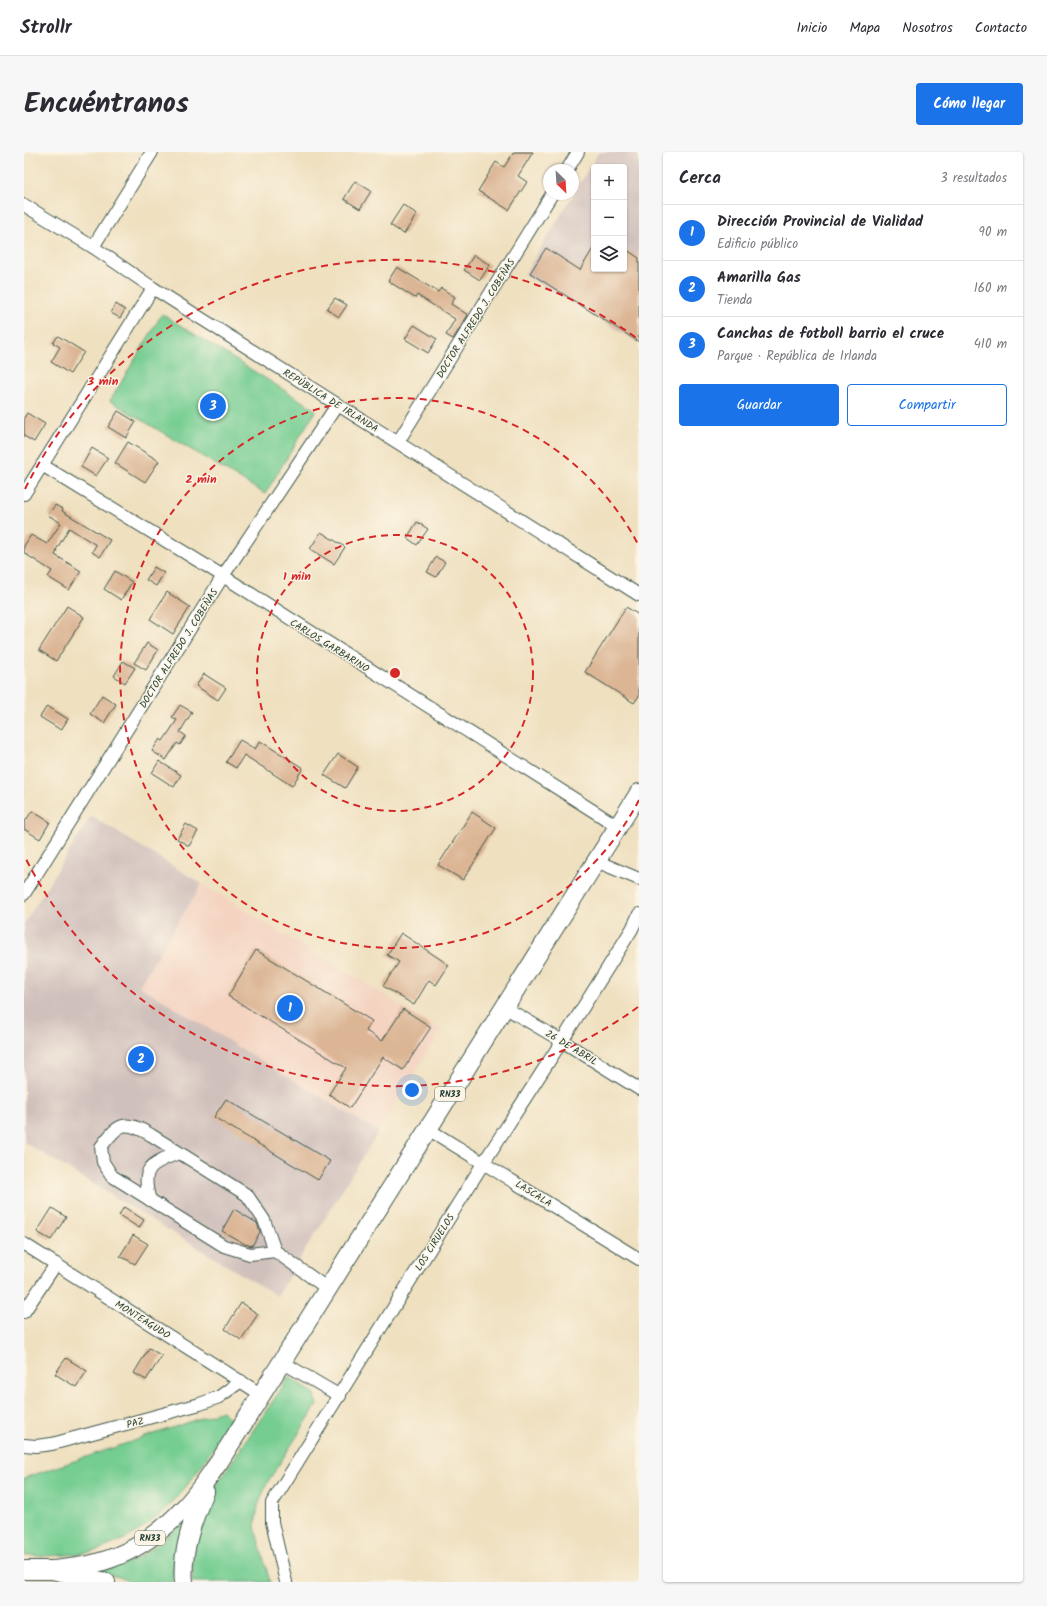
<!DOCTYPE html>
<html lang="es">
<head>
<meta charset="utf-8">
<style>
  body { margin:0; font-family:Kalam,sans-serif; background:#f7f7f7; color:#2b2b33 }
  .controls { position:absolute; right:12px; top:12px; display:grid; overflow:hidden; border-radius:4px; box-shadow:0 1px 3px #0004 }
  .controls button { width:36px; height:36px; display:grid; place-items:center; padding:0; border:0; border-bottom:1px solid #e1e1e2; background:#fff; color:#2b2b33; font:20px sans-serif }
  .compass { position:absolute; left:519px; top:12px; width:36px; height:36px; border-radius:50%; background:#fff; box-shadow:0 1px 3px #0004; rotate:155deg }
  .you { position:absolute; left:388px; top:938px; width:14px; height:14px; margin:-10px; border:3px solid #fff; border-radius:50%; background:#1a73e8; box-shadow:0 0 0 6px #1a73e833 }
  .badge { display:grid; place-items:center; width:26px; height:26px; border-radius:50%; background:#1a73e8; color:#fff; font-size:13px; font-weight:700 }
  .pin { position:absolute; translate:-50% -50%; border:2px solid #fff; box-shadow:0 1px 4px #0006 }
  .list { margin:0; padding:0; list-style:none }
  h2 { display:flex; justify-content:space-between; align-items:center; height:52px; margin:0; padding:0 16px; font-size:17px }
  h2 small { font-size:13px; font-weight:400; color:#7c7c81 }
  .list li { display:grid; grid-template-columns:26px 1fr auto; gap:12px; align-items:center; box-sizing:border-box; height:56px; padding:0 16px; border-top:1px solid #e1e1e2 }
  .list b { display:block; font-size:15px; white-space:nowrap }
  .list p { margin:0; font-size:13px; white-space:nowrap; color:#7c7c81 }
  .list em { font-size:13px; font-style:normal; color:#7c7c81 }
  .actions { display:flex; gap:8px; padding:12px 16px }
  .actions a { flex:1; padding:9px 0; border:1px solid #1a73e8; border-radius:4px; text-align:center; font-size:14px; color:#1a73e8 }
  .actions .main { background:#1a73e8; color:#fff }
  .icon { flex:none; width:22px; height:22px; fill:none; stroke:currentColor; stroke-width:2; stroke-linecap:round; stroke-linejoin:round }
  .map { position:relative; flex:none; width:615px; height:1430px; overflow:hidden; border-radius:4px }
  header { display:flex; align-items:center; gap:24px; box-sizing:border-box; height:56px; padding:0 20px; background:#fff; border-bottom:1px solid #e1e1e2 }
  header strong { font-size:19px }
  nav { display:flex; gap:22px; margin-inline-start:auto; font-size:14px }
  .intro { display:flex; align-items:center; justify-content:space-between; box-sizing:border-box; height:96px; padding:0 24px }
  h1 { margin:0; font-size:28px }
  .button { padding:10px 18px; border-radius:4px; background:#1a73e8; color:#fff; font-size:14px; font-weight:700 }
  main { display:flex; gap:24px; padding:0 24px }
  aside { flex:1; background:#fff; border-radius:4px; box-shadow:0 1px 3px #0004 }
  .map>svg:first-child { display:block }
  .built { fill:#f4d3c1 }
  .industrial { fill:#d0c0bc; fill-rule:evenodd }
  .green { fill:#75cd92; stroke:#4a8563 }
  .building { fill:#dbb594 }
  .lines { fill:none; stroke-linecap:round; stroke-linejoin:round }
  .minor-casing { stroke:#3e5549; stroke-width:14 }
  .highway-casing { stroke:#3e5549; stroke-width:20 }
  .minor { stroke:#fff; stroke-width:12 }
  .highway { stroke:#fff; stroke-width:18 }
  .ring { fill:none; stroke:#d62828; stroke-width:2; stroke-dasharray:7 5 }
  .labels { text-anchor:middle; stroke-width:3; stroke-linejoin:round; paint-order:stroke }
  .shield { fill:#fcf5e5; stroke:#617469; stroke-width:1 }
  .shield-label { font-size:9px; font-weight:bold; fill:#1f3d34 }
  .street-label { font-size:10px; fill:#1f3d34; stroke:#fcf5e5 }
  .centre { fill:#d62828; stroke:#fcf5e5; stroke-width:2 }
  .ring-label { font-size:12px; text-anchor:middle; font-weight:bold; fill:#d62828; stroke:#fcf5e5; stroke-width:3; stroke-linejoin:round; paint-order:stroke }
</style>
</head>
<body>
<header>
<strong>Strollr</strong>
<nav><a>Inicio</a><a>Mapa</a><a>Nosotros</a><a>Contacto</a></nav>
</header>
<div class="intro"><h1>Encuéntranos</h1><a class="button">Cómo llegar</a></div>
<main>
<div class="map">
<svg width="615" height="1430" viewBox="0 0 615 1430">
  <rect width="100%" height="100%" fill="#fcf5e5"/>
  <filter id="ink" filterUnits="userSpaceOnUse"><feTurbulence type="fractalNoise" baseFrequency=".025" numOctaves="2"/><feDisplacementMap in="SourceGraphic" scale="8" xChannelSelector="R" yChannelSelector="G"/><feConvolveMatrix kernelMatrix="1 2 1 2 8 2 1 2 1" color-interpolation-filters="sRGB"/></filter>
  <filter id="wash" filterUnits="userSpaceOnUse"><feTurbulence type="fractalNoise" baseFrequency=".012" numOctaves="4" result="noise"/><feDisplacementMap in="SourceGraphic" scale="16" xChannelSelector="R" yChannelSelector="G"/><feGaussianBlur stdDeviation="0.9" result="paint"/><feColorMatrix in="noise" values="0 0 0 0 0 0 0 0 0 0 0 0 0 0 0 0 0 1.4 0 .05"/><feComposite in="paint" operator="in"/></filter>
  <g filter="url(#wash)">
    <rect width="100%" height="100%" fill="#efe0c0"/>
    <path class="built" d="M 178,732 L 417,878 L 354,980 L 115,834 Z"/>
    <g class="industrial">
      <path d="M 575,0 L 615,0 L 615,191 L 501,122 ZM 570,15 L 600,15 L 600,117 L 570,117 Z"/>
      <path d="M 67,664 L 178,732 L 115,834 L 354,980 L 253,1144 L 0,990 L 0,772 Z"/>
    </g>
    <g class="green">
      <path d="M 138,162 L 292,258 L 241,342 L 86,249 Z"/>
      <path d="M 265,1225 L 291,1242 L 293,1253 L 243,1331 L 234,1354 L 231,1375 L 246,1430 L 168,1430 L 169,1404 L 173,1385 L 191,1335 Z"/>
      <path d="M 198,1259 L 207,1267 C 177,1317 142,1374 84,1394 C 79,1396 73,1399 67,1400 C 45,1404 22,1404 0,1404 L 0,1326 Z"/>
      <path d="M 163,1366 C 156,1387 148,1408 149,1430 L 106,1430 L 95,1425 L 68,1419 C 77,1418 87,1417 95,1414 C 122,1405 143,1385 163,1366 Z"/>
    </g>
    <g id="blocks">
      <g class="building">
        <path d="M 490,0 L 509,0 L 494,24 L 503,30 L 485,58 L 454,39 L 472,10 L 480,15 Z"/>
        <path d="M 331,29 L 347,39 L 336,57 L 320,47 Z"/>
        <path d="M 379,53 L 393,62 L 380,82 L 366,73 Z"/>
        <path d="M 570,95 L 570,117 L 600,117 L 600,96 L 615,106 L 615,190 L 506,121 L 522,96 L 556,118 Z"/>
        <path d="M 450,103 L 466,113 L 456,128 L 440,118 Z"/>
        <path d="M 373,115 L 414,140 L 417,136 L 431,145 L 427,152 L 444,163 L 429,187 L 422,183 L 431,167 L 393,143 L 391,146 L 364,129 Z"/>
        <path d="M 311,146 L 323,153 L 315,165 L 303,157 Z"/>
        <path d="M 92,152 L 101,158 L 96,166 L 87,161 Z"/>
        <path d="M 390,173 L 413,187 L 404,201 L 381,187 Z"/>
        <path d="M 34,184 L 60,200 L 46,222 L 27,210 L 36,195 L 29,191 Z"/>
        <path d="M 94,259 L 112,270 L 102,286 L 84,275 Z"/>
        <path d="M 3,261 L 21,272 L 10,290 L 0,284 L 0,266 Z"/>
        <path d="M 104,290 L 135,309 L 121,330 L 91,311 Z"/>
        <path d="M 68,296 L 84,306 L 72,324 L 57,315 Z"/>
        <path d="M 31,353 L 39,357 L 38,359 L 86,388 L 76,405 L 68,400 L 72,393 L 45,376 L 32,398 L 33,399 L 31,403 L 57,419 L 45,438 L 24,425 L 28,419 L 0,401 L 0,394 L 7,383 L 23,392 L 37,371 L 24,363 Z"/>
        <path d="M 393,370 L 404,377 L 393,393 L 383,386 Z"/>
        <path d="M 297,380 L 321,395 L 310,412 L 286,397 Z"/>
        <path d="M 412,405 L 421,410 L 412,425 L 403,420 Z"/>
        <path d="M 130,415 L 140,421 L 132,434 L 122,428 Z"/>
        <path d="M 91,419 L 108,430 L 97,448 L 80,437 Z"/>
        <path d="M 143,440 L 166,455 L 149,482 L 126,467 Z"/>
        <path d="M 43,454 L 60,465 L 32,509 L 15,498 Z"/>
        <path d="M 602,455 L 615,463 L 615,544 L 610,551 L 561,520 Z"/>
        <path d="M 123,491 L 134,498 L 122,518 L 110,511 Z"/>
        <path d="M 99,509 L 111,516 L 101,531 L 90,524 Z"/>
        <path d="M 180,522 L 202,536 L 194,548 L 172,534 Z"/>
        <path d="M 78,543 L 92,552 L 80,571 L 66,562 Z"/>
        <path d="M 156,553 L 168,560 L 156,580 L 162,584 L 156,593 L 153,591 L 142,608 L 128,599 L 136,587 L 139,589 L 153,568 L 148,565 Z"/>
        <path d="M 23,554 L 44,567 L 37,578 L 16,565 Z"/>
        <path d="M 216,588 L 231,597 L 236,589 L 279,616 L 268,634 L 220,603 L 212,616 L 202,610 Z"/>
        <path d="M 314,602 L 334,615 L 321,636 L 300,623 Z"/>
        <path d="M 135,609 L 157,623 L 150,635 L 128,621 Z"/>
        <path d="M 8,659 L 26,670 L 16,687 L 0,677 L 0,671 Z"/>
        <path d="M 448,660 L 472,676 L 439,728 L 414,713 Z"/>
        <path d="M 162,672 L 174,679 L 165,694 L 153,687 Z"/>
        <path d="M 377,781 L 425,813 L 412,833 L 405,828 L 390,853 L 359,834 L 375,810 L 363,803 Z"/>
        <path d="M 232,798 L 348,869 L 342,879 L 358,889 L 379,857 L 407,875 L 379,918 L 359,905 L 326,956 L 305,942 L 322,916 L 204,844 Z"/>
        <path d="M 202,947 L 306,1009 L 294,1028 L 190,965 Z"/>
        <path d="M 100,1055 L 120,1068 L 115,1076 L 95,1063 Z"/>
        <path d="M 28,1056 L 42,1065 L 27,1088 L 13,1080 Z"/>
        <path d="M 210,1057 L 233,1071 L 236,1080 L 228,1094 L 221,1092 L 198,1079 Z"/>
        <path d="M 109,1083 L 124,1092 L 111,1112 L 96,1104 Z"/>
        <path d="M 217,1151 L 234,1162 L 217,1188 L 201,1177 Z"/>
        <path d="M 125,1196 L 138,1204 L 122,1228 L 110,1221 Z"/>
        <path d="M 42,1206 L 63,1219 L 52,1235 L 31,1222 Z"/>
      </g>
    </g>
  </g>
  <g filter="url(#ink)">
    <use href="#blocks" fill-opacity="0" stroke="#3e5549" stroke-width="1"/>
    <g class="lines">
      <g class="minor-casing">
        <g id="minor">
          <path d="M 543,18 L 554,0"/>
          <path d="M 0,53 L 69,95 L 129,136 L 615,443"/>
          <path d="M 69,95 L 128,0"/>
          <path d="M 374,290 L 528,42"/>
          <path d="M 18,313 L 199,424 L 593,674"/>
          <path d="M 0,342 L 129,136"/>
          <path d="M 572,709 L 615,727"/>
          <path d="M 0,742 L 199,424 L 313,253"/>
          <path d="M 480,855 L 538,889 L 615,937"/>
          <path d="M 404,977 L 615,1107"/>
          <path d="M 126,1048 C 116,1016 127,1011 155,1001"/>
          <path d="M 0,1092 L 238,1243"/>
          <path d="M 251,1099 L 226,1102 L 200,1094 L 88,1024 L 79,1010 L 77,995 C 95,971 100,967 127,983 L 223,1043 L 240,1068 L 251,1099 L 304,1137"/>
          <path d="M 0,1160 L 32,1112"/>
          <path d="M 258,1210 L 316,1244"/>
          <path d="M 0,1293 L 12,1294 L 28,1292 L 176,1252 L 195,1245 L 217,1229"/>
          <path d="M 262,1430 L 248,1370 L 248,1351 L 460,1010 L 538,889 L 608,777 L 615,762"/>
        </g>
      </g>
      <g class="highway-casing">
        <g id="highway">
          <path d="M 0,1418 L 28,1418 L 82,1430"/>
          <path d="M 28,1418 C 44,1416 61,1415 76,1410 C 108,1401 137,1381 160,1356 C 173,1343 184,1325 195,1310 L 615,641"/>
          <path d="M 160,1430 C 157,1401 169,1365 181,1340"/>
        </g>
      </g>
      <use href="#minor" class="minor"/>
      <use href="#highway" class="highway"/>
    </g>
  </g>
  <g class="ring">
    <circle cx="371" cy="521" r="138"/>
    <path d="M615 648A275 275 0 1 1 615 394"/>
    <path d="M614 855A413 413 0 0 1 1 705M1 337A413 413 0 0 1 614 187"/>
  </g>
  <g class="labels">
    <g class="shield">
      <rect x="411" y="935" width="30" height="14" rx="3"/>
      <rect x="111" y="1379" width="30" height="14" rx="3"/>
    </g>
    <g class="shield-label">
      <text x="426" y="945">RN33</text>
      <text x="126" y="1389">RN33</text>
    </g>
    <g class="street-label">
      <text transform="translate(451 166) rotate(-58)" y="4">DOCTOR ALFREDO J. COBEÑAS</text>
      <text transform="translate(307 248) rotate(32)" y="4">REPÚBLICA DE IRLANDA</text>
      <text transform="translate(306 493) rotate(32)" y="4">CARLOS GARBARINO</text>
      <text transform="translate(154 496) rotate(-58)" y="4">DOCTOR ALFREDO J. COBEÑAS</text>
      <text transform="translate(548 895) rotate(31)" y="4">26 DE ABRIL</text>
      <text transform="translate(510 1041) rotate(32)" y="4">LASCALA</text>
      <text transform="translate(410 1090) rotate(-58)" y="4">LOS CIRUELOS</text>
      <text transform="translate(119 1167) rotate(32)" y="4">MONTEAGUDO</text>
      <text transform="translate(111 1270) rotate(-15)" y="4">PAZ</text>
    </g>
  </g>
  <circle cx="371" cy="521" r="6" class="centre"/>
  <g class="ring-label">
    <text x="79" y="233">3 min</text>
    <text x="177" y="331">2 min</text>
    <text x="273" y="428">1 min</text>
  </g>
</svg>
<div class="controls">
<button>+</button>
<button>−</button>
<button><svg class="icon" aria-label="layers" viewBox="0 0 24 24"><path d="M12 4l9 5-9 5-9-5zM3 14l9 5 9-5"/></svg></button>
</div>
<svg class="compass" viewBox="-18 -18 36 36"><path d="M0-13l5 13h-10z" fill="#e53935"/><path d="M0 13l5-13h-10z" fill="#7c7c81"/></svg>
<div class="you"></div>
<div class="pin badge" style="left:266px;top:856px">1</div>
<div class="pin badge" style="left:117px;top:907px">2</div>
<div class="pin badge" style="left:189px;top:254px">3</div>
</div>
<aside>
<h2>Cerca<small>3 resultados</small></h2>
<ul class="list">
<li><span class="badge">1</span><div><b>Dirección Provincial de Vialidad</b><p>Edificio público</p></div><em>90 m</em></li>
<li><span class="badge">2</span><div><b>Amarilla Gas</b><p>Tienda</p></div><em>160 m</em></li>
<li><span class="badge">3</span><div><b>Canchas de fotboll barrio el cruce</b><p>Parque · República de Irlanda</p></div><em>410 m</em></li>
</ul>
<div class="actions"><a class="main">Guardar</a><a>Compartir</a></div>
</aside>
</main>
</body>
</html>
